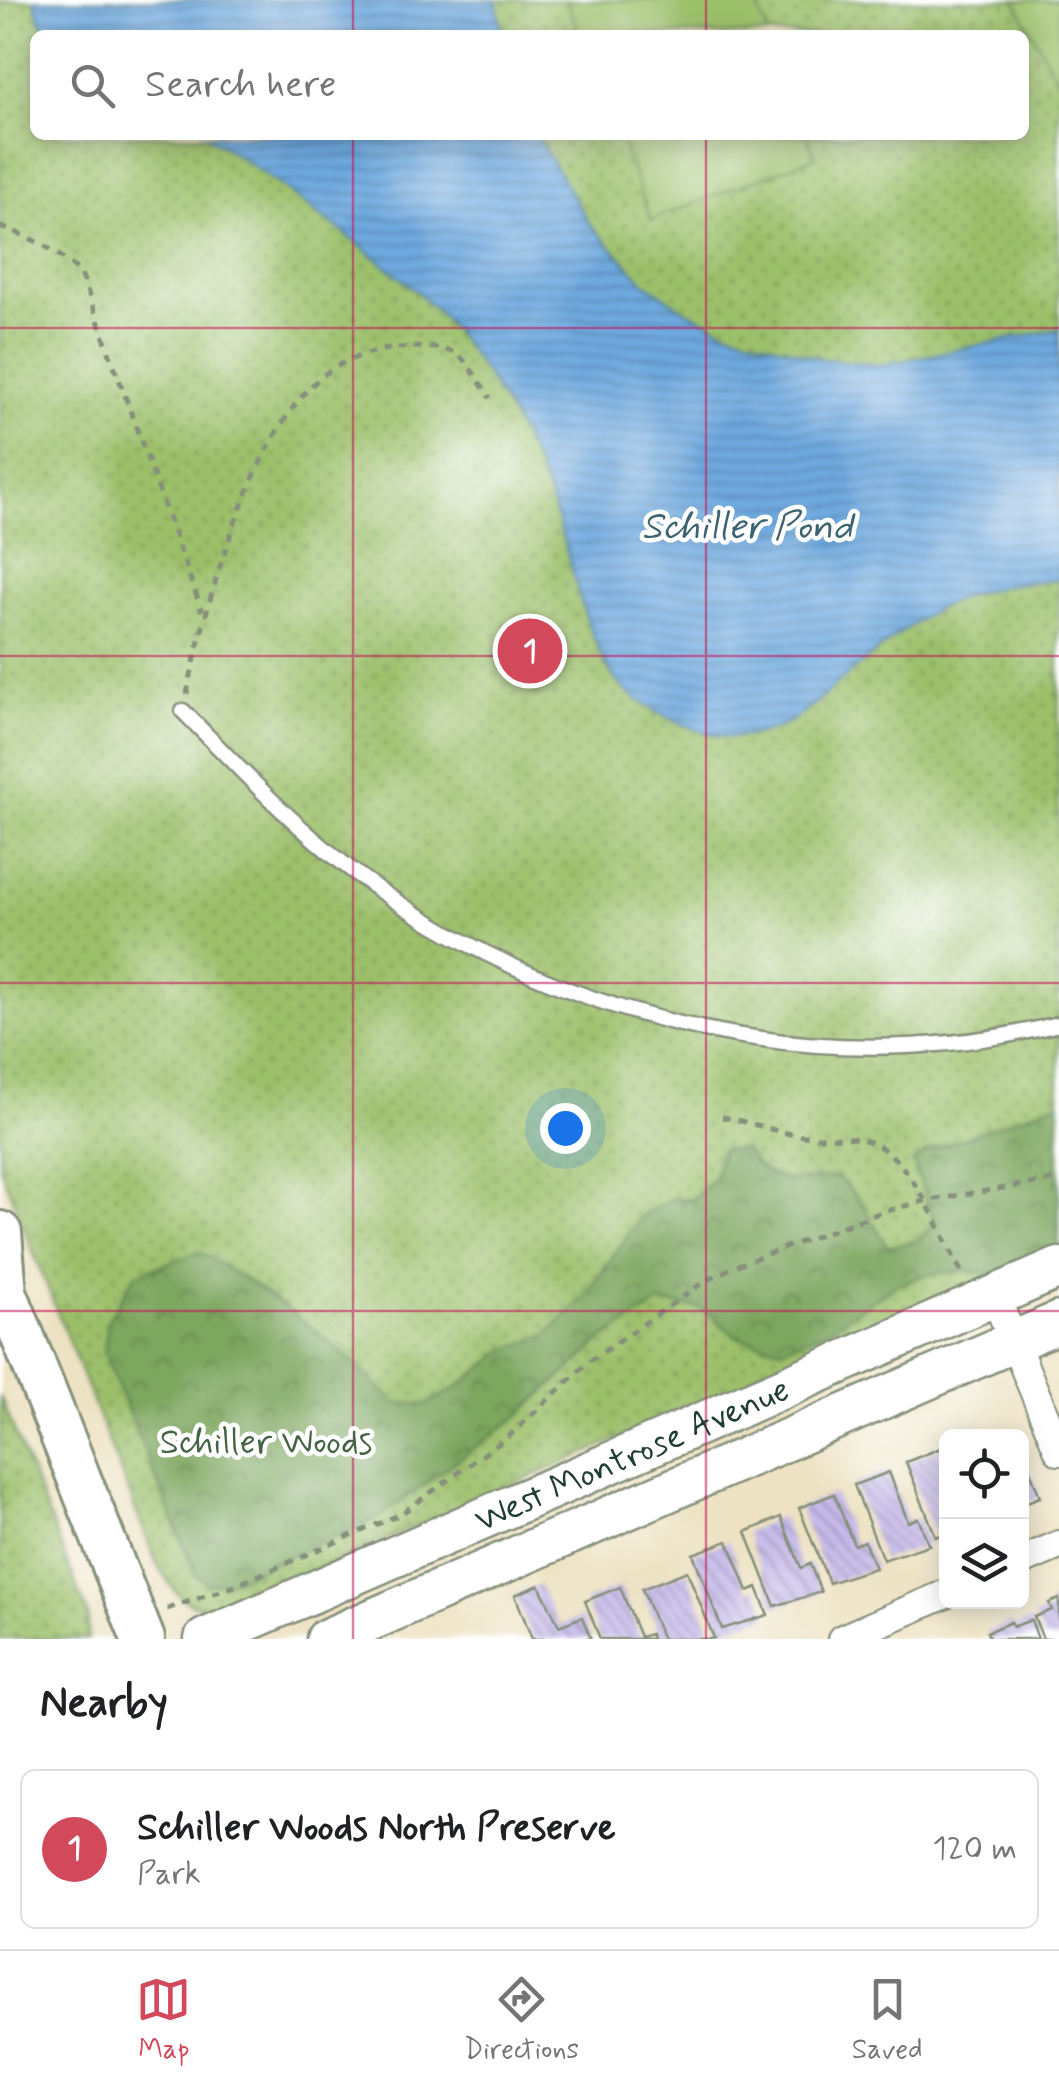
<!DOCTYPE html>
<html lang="en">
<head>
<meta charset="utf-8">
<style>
  body { margin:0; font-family:Mynerve,sans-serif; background:#f2f2f2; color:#202124 }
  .controls { position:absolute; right:30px; bottom:30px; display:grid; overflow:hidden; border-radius:15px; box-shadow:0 5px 25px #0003 }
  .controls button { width:90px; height:90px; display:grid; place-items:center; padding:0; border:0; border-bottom:2px solid #e0e0e0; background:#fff; color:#202124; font:50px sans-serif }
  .you { position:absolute; left:565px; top:1128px; width:35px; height:35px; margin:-25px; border:8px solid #fff; border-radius:50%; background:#1a73e8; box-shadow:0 0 0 15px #1a73e833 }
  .badge { display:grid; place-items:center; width:65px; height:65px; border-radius:50%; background:#d1495b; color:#fff; font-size:32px; font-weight:700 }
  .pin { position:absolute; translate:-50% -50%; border:5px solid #fff; box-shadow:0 2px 10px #0006 }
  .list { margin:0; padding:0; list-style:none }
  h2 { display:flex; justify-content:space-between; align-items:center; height:130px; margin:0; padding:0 40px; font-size:42px }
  h2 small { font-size:32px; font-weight:400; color:#757577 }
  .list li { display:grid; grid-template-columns:65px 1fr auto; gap:30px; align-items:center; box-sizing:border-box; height:160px; margin:0 20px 20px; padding:0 20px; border:2px solid #e0e0e0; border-radius:15px }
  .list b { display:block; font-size:38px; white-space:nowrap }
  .list p { margin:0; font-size:32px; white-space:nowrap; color:#757577 }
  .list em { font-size:32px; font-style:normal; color:#757577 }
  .icon { flex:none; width:55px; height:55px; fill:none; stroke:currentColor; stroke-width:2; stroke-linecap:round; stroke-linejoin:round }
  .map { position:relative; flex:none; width:1059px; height:1639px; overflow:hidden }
  .search { position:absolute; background:#fff; box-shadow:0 5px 25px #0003; left:30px; right:30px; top:30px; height:110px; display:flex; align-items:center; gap:25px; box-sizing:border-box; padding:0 35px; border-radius:15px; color:#757577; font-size:38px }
  .sheet { height:310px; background:#fff }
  nav { display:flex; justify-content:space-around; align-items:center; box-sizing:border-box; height:140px; border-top:2px solid #e0e0e0; background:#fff; font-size:28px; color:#757577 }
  nav a { display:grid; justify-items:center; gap:5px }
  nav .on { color:#d1495b }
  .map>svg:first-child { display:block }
  .green { fill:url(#green-dots); stroke:#5e7e50; stroke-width:2.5; fill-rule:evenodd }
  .forest { fill:url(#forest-crowns); stroke:#4e724a; stroke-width:2.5 }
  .pitch { fill:#9cc06b; stroke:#5e7e50; stroke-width:2.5 }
  .water { fill:url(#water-rules); stroke:#46738a; stroke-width:2.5 }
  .building { fill:url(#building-back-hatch) }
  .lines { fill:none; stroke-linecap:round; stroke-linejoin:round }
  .service-casing { stroke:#86907b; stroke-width:19 }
  .minor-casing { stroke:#86907b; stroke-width:32 }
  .secondary-casing { stroke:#86907b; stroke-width:45 }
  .primary-casing { stroke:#86907b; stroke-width:48 }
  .path { stroke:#86907b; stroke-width:5; stroke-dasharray:8 8; stroke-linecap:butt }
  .service { stroke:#fff; stroke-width:14 }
  .minor { stroke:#fff; stroke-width:28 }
  .secondary { stroke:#fff; stroke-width:40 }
  .primary { stroke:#fff; stroke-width:42 }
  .grid { fill:none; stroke:#c2185b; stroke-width:2.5; stroke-opacity:0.55 }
  .labels { text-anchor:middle; stroke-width:9; stroke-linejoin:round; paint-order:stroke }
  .park-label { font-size:35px; fill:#446444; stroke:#fff }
  .street-label { font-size:35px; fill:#1f3d34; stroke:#fff }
  .water-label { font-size:38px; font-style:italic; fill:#3b6370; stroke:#fff }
</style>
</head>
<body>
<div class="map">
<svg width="1059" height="1639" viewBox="0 0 1059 1639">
  <defs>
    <pattern id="green-dots" width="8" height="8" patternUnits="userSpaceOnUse" patternTransform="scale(2.5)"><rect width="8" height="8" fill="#9cc06b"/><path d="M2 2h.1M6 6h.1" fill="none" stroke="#7f9d59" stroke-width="1.8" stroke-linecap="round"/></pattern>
    <pattern id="forest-crowns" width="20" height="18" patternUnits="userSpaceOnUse" patternTransform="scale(2.5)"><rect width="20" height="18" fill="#7da65f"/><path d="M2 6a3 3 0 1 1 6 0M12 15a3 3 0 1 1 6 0" fill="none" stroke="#66884f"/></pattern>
    <pattern id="water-rules" width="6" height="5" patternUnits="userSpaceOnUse" patternTransform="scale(2.5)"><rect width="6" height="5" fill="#6ea9df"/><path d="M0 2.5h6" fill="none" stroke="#5a8bb6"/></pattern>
    <pattern id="building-back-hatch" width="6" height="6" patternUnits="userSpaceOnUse" patternTransform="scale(2.5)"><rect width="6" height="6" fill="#c6baea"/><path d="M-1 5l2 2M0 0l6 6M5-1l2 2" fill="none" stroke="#a098be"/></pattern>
  </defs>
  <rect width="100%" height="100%" fill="#fff"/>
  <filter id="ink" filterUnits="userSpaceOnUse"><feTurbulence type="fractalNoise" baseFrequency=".01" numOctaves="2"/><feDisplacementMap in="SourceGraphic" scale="20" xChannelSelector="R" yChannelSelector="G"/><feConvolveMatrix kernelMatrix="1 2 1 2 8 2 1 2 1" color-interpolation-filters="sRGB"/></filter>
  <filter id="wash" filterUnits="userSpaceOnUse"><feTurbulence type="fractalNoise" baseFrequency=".0048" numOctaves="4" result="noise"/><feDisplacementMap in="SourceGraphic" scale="40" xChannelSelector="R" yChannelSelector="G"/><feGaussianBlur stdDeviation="2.25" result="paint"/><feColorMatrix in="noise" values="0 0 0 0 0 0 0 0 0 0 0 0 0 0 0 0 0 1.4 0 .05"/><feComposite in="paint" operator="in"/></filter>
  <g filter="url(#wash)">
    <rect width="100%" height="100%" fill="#ede2c2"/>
    <g class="green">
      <path d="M 0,0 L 1059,0 L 1059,1248 L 242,1602 C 192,1612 184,1608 157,1564 L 0,1168 ZM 35,35 L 1024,35 L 1024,135 L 35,135 Z"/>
      <path d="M 0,1396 L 88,1614 L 88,1639 L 0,1639 Z"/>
    </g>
    <path class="forest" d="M 1059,1102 L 1059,1248 L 1000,1274 L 972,1271 L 930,1274 L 896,1285 L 826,1331 L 782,1348 L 739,1338 L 700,1308 L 659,1303 L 602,1340 L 517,1417 L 377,1519 L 231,1581 L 209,1584 L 196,1575 L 104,1353 L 108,1320 L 136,1274 L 199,1252 C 270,1292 338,1344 395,1403 L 427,1404 L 461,1385 L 505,1350 L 545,1336 L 582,1300 L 642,1215 L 672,1199 L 692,1199 L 714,1179 L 721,1150 L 744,1149 C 771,1190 795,1180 838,1177 L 862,1203 L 887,1247 L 917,1241 L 935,1224 L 913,1162 L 926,1152 Z"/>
    <g class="pitch">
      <path d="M 567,0 L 755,0 L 769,35 L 580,35 Z"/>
      <path d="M 1015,0 L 1059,0 L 1059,83 Z"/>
      <path d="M 619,135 L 807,135 L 815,157 L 651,220 Z"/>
    </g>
    <g class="water">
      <path d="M 34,0 L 496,0 L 503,35 L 55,35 L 41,22 Z"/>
      <path d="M 205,135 L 536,135 L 589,223 L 644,282 L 683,309 L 725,330 L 823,359 L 881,365 L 1059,329 L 1059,580 C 1018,582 979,588 942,606 C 915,620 874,653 850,673 C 811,706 790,734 735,737 C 703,739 634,705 615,679 C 582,630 571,556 551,501 C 528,440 494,382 454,331 C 427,295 387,267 353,240 C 304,203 257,166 205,135 Z"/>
    </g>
    <g id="blocks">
      <g class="building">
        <path d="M 941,1448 L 946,1462 L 946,1533 L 936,1537 L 906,1462 Z"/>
        <path d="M 1022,1450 L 1040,1497 L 1022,1504 Z"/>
        <path d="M 889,1472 L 908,1522 L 918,1518 L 929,1545 L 883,1560 L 854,1485 Z"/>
        <path d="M 834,1494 L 854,1545 L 864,1541 L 875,1568 L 829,1583 L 799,1508 Z"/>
        <path d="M 781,1517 L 801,1568 L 810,1564 L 821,1592 L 775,1606 L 746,1532 Z"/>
        <path d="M 728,1541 L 748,1591 L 757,1587 L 768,1615 L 722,1629 L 693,1554 Z"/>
        <path d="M 687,1571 L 714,1638 L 711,1639 L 662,1639 L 642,1589 Z"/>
        <path d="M 539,1585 L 559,1626 L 582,1617 L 591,1639 L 532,1639 L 515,1595 Z"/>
        <path d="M 620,1587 L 640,1637 L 650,1634 L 652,1639 L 600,1639 L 585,1601 Z"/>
        <path d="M 1059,1599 L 1059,1639 L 1043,1639 L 1034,1617 L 1052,1610 L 1049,1603 Z"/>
        <path d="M 1031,1620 L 1038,1639 L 990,1639 L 987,1632 L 1011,1622 L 1013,1627 Z"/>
      </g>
    </g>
  </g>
  <g filter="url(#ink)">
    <use href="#blocks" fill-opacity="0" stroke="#86907b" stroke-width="2.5"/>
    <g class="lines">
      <g class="service-casing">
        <path id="service" d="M 183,711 C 245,774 306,840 379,890 C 576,1025 825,1082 1059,1024"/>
      </g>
      <g class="minor-casing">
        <g id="minor">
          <path d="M 995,1296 L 1059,1451"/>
          <path d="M 1022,1561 L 1059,1545"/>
          <path d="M 842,1639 L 946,1594"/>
        </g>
      </g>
      <g class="secondary-casing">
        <g id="secondary">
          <path id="s1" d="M 205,1639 L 1059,1268"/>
          <path d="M 327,1639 L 1059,1322"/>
        </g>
      </g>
      <g class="primary-casing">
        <path id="primary" d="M 0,1233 L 5,1292 L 143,1639"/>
      </g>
      <g class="path">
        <path d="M 0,227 C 32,237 56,250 81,273 L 202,611"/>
        <path d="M 187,694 C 205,607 250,437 320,378 C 340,361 370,350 397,348 C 414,347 443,345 458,355 C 467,360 483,388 490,398"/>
        <path d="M 722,1117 C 749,1121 776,1133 805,1136 C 827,1139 852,1134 873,1143 C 914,1161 942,1237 963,1275"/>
        <path d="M 167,1609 L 232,1587 L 401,1514 L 509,1436 L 590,1361 L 704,1282 L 735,1266 L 879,1213 L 924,1201 L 1059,1179"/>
      </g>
      <use href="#service" class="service"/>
      <use href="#minor" class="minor"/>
      <use href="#secondary" class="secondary"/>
      <use href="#primary" class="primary"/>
    </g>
  </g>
  <path class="grid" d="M 353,0 L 353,35M 706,0 L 706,35M 353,135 L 353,1639M 706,135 L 706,1639M 0,328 L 1059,328M 0,656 L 1059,656M 0,983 L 1059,983M 0,1311 L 1059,1311"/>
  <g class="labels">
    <g class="park-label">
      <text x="266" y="1453">Schiller Woods</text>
    </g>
    <g class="street-label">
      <text dy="12" stroke="none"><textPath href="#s1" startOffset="465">West Montrose Avenue</textPath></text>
    </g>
    <g class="water-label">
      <text x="747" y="538">Schiller Pond</text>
    </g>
  </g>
</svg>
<div class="controls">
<button><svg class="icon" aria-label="locate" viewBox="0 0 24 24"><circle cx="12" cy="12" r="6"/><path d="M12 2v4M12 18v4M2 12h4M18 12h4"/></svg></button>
<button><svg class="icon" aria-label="layers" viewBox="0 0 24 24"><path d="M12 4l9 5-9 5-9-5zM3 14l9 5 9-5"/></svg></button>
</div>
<div class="you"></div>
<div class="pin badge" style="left:530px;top:651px">1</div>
<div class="search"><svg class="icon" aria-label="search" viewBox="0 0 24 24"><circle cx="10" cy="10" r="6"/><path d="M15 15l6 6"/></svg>Search here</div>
</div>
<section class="sheet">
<h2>Nearby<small></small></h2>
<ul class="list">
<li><span class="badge">1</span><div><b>Schiller Woods North Preserve</b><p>Park</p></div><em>120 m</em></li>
</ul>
</section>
<nav>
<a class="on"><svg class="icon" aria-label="map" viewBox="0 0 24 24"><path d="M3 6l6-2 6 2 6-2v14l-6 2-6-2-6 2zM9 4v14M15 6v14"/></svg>Map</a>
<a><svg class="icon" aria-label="directions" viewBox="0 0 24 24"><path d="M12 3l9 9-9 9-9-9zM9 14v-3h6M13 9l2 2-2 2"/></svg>Directions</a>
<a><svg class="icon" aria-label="saved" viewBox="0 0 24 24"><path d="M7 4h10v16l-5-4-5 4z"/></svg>Saved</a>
</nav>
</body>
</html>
